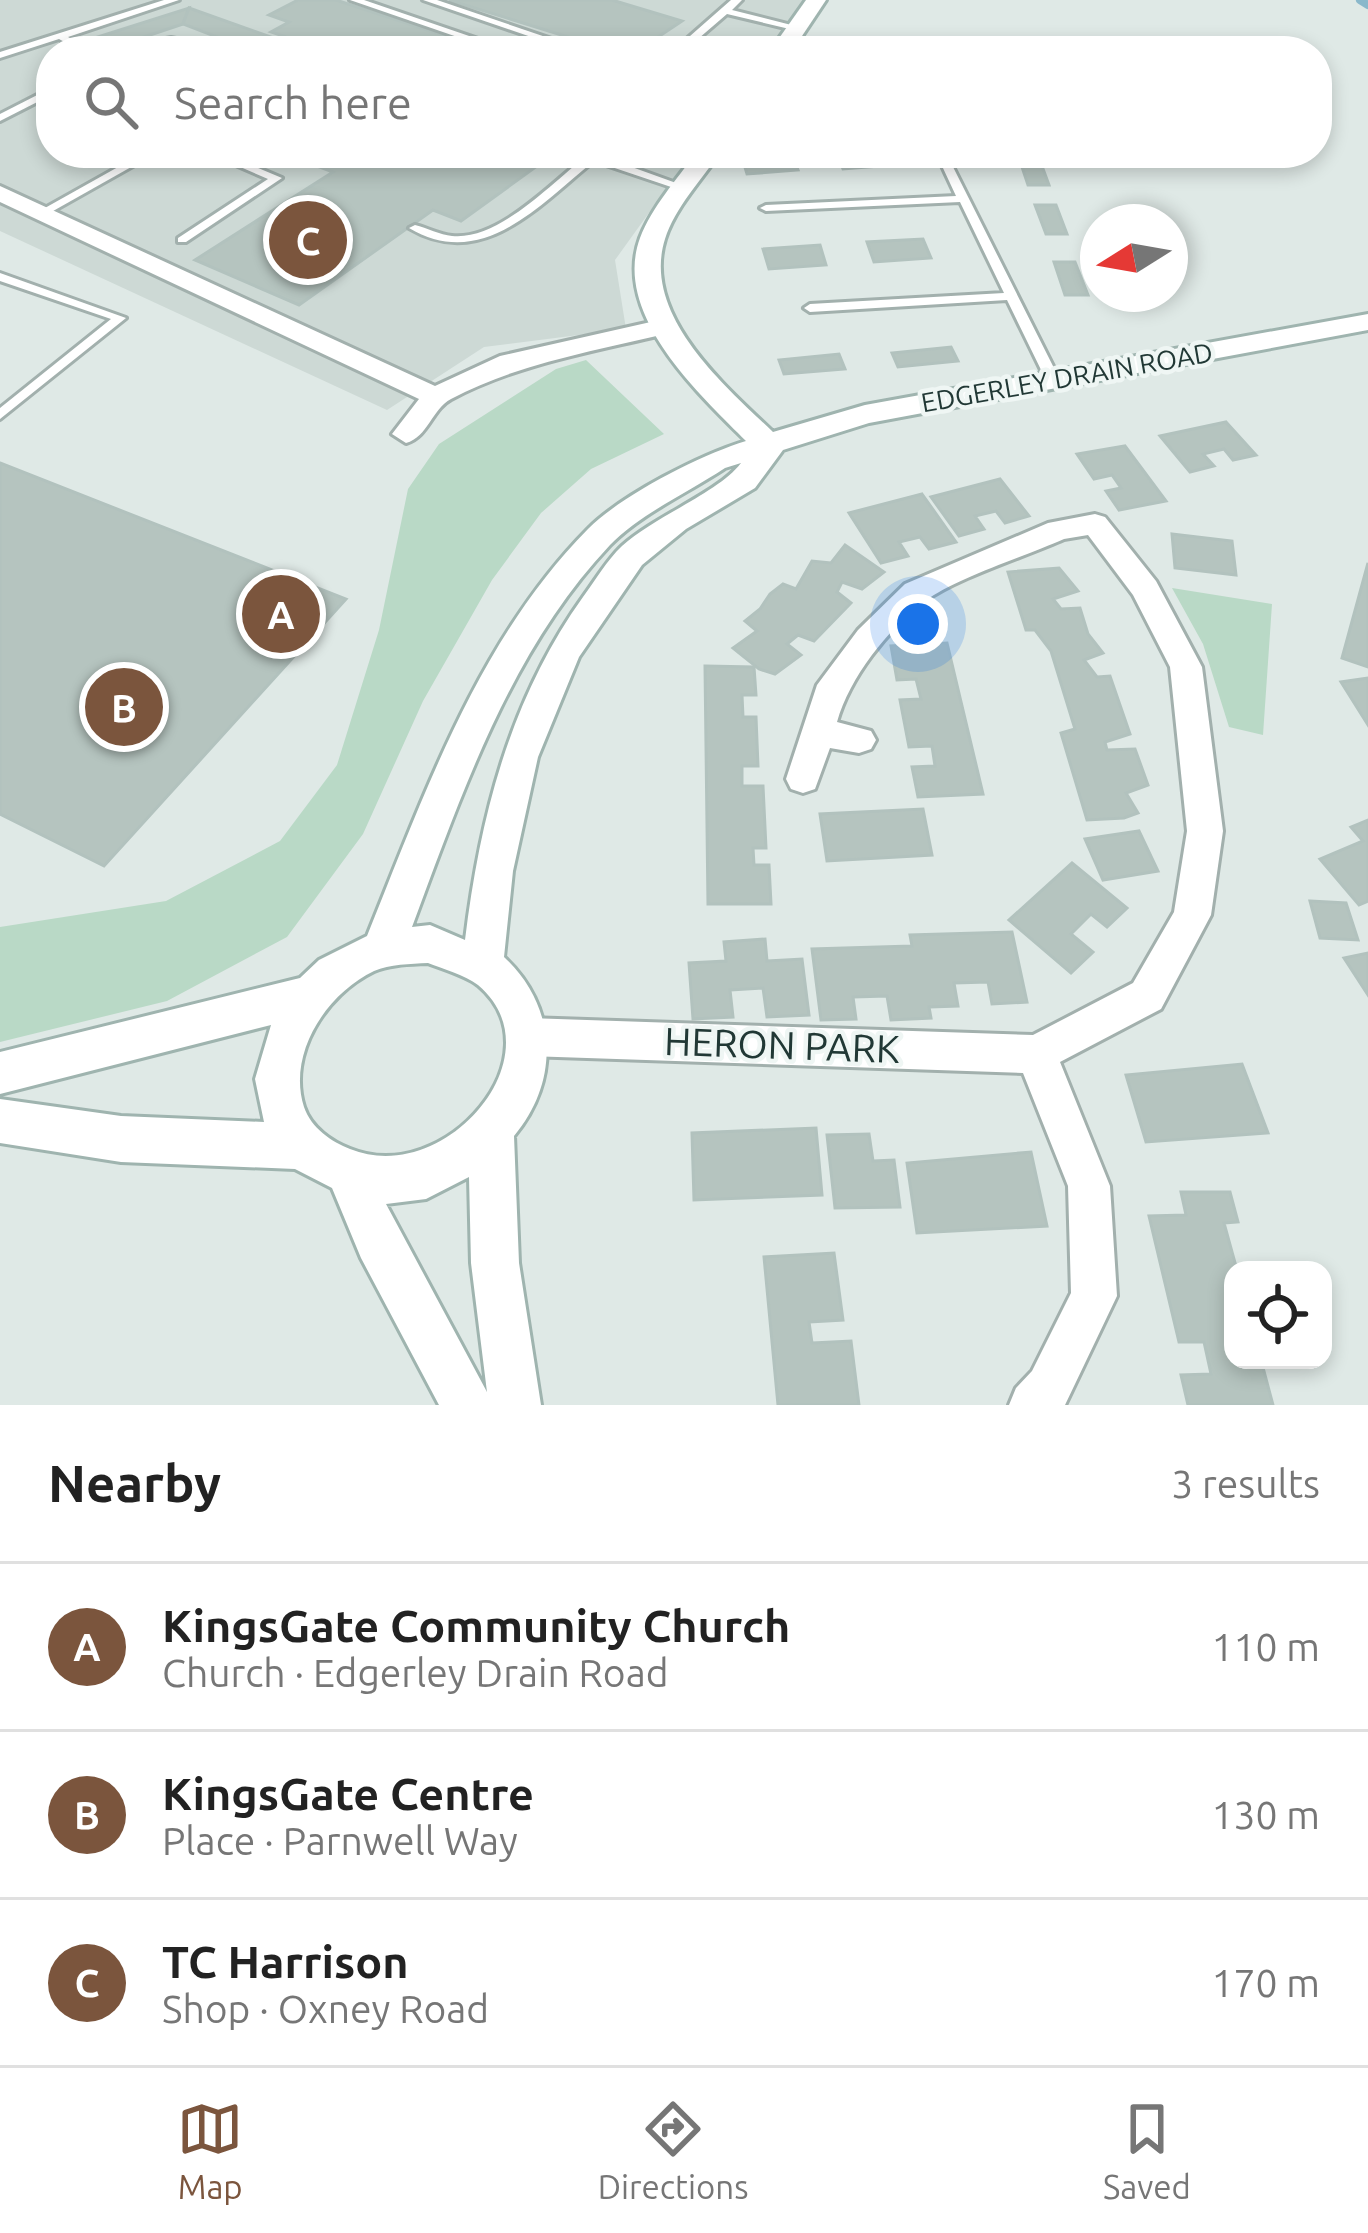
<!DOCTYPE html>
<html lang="en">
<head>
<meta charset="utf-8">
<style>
  body { margin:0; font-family:Ubuntu,sans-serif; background:#f2f2f2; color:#222 }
  .controls { position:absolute; right:36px; bottom:36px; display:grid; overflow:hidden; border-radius:24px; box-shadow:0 6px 18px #0003 }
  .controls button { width:108px; height:108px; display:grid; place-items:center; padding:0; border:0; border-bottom:3px solid #e0e0e0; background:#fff; color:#222; font:60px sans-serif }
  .compass { position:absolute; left:1080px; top:204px; width:108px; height:108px; border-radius:50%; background:#fff; box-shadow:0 6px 18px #0003; rotate:259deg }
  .you { position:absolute; left:918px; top:624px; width:42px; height:42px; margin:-30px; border:9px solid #fff; border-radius:50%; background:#1a73e8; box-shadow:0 0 0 18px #1a73e833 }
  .badge { display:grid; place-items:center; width:78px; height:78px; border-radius:50%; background:#7b553d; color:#fff; font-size:39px; font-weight:700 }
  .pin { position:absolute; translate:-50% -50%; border:6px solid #fff; box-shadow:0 3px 12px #0006 }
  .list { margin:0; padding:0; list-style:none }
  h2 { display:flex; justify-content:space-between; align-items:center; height:156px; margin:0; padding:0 48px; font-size:51px }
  h2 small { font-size:39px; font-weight:400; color:#767676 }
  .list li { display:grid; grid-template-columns:78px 1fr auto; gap:36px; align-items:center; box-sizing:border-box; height:168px; padding:0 48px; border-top:3px solid #e0e0e0 }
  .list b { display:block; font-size:45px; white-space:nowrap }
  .list p { margin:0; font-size:39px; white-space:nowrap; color:#767676 }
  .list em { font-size:39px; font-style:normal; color:#767676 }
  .icon { flex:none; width:66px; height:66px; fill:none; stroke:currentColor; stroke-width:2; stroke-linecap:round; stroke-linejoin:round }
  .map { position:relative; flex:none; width:1368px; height:1405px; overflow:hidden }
  .search { position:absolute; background:#fff; box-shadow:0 6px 18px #0003; left:36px; right:36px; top:36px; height:132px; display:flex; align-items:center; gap:30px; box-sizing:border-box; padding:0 42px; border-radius:48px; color:#767676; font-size:45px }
  .sheet { height:660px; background:#fff }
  nav { display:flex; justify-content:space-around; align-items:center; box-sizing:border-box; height:168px; border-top:3px solid #e0e0e0; background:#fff; font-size:33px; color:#767676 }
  nav a { display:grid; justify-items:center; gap:6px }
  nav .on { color:#7b553d }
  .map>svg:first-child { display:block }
  .built { fill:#cdd9d5 }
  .green { fill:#b9d9c6 }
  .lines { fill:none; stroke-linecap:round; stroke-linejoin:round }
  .stream { stroke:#8ab8cb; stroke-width:8 }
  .building { fill:#b5c4bf; stroke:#b2c2be; stroke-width:3 }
  .lane-casing { stroke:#a2b0ad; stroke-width:6 }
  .street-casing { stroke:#a2b0ad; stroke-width:6 }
  .secondary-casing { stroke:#9fb4af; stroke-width:6 }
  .lane { fill:#fff; fill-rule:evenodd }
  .street { fill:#fff; fill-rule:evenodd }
  .secondary { fill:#fff; fill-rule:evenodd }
  .labels { text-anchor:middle; stroke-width:9; stroke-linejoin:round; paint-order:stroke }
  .far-street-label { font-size:27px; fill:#213835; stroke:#eff6f4 }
  .near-street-label { font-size:39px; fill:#213835; stroke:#eff6f4 }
</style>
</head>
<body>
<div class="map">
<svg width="1368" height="1405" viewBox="0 0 1368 1405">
  <rect width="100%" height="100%" fill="#dfe9e6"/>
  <path class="built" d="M 0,0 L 804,0 L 767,51 L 51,51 L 51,153 L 692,153 L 615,260 L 626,329 L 484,347 L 387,410 L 0,231 Z"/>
  <g class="green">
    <path d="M 586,360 L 664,434 L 591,469 L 541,513 L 492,580 L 423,701 L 363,834 L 287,937 L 167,1001 L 0,1042 L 0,927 L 166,901 L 280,841 L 337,765 L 379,630 L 408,489 L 439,444 L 556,369 Z"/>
    <path d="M 1172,588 L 1272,604 L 1263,735 L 1229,727 L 1203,644 Z"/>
  </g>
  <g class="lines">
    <path class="stream" d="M 1360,0 L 1368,5"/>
  </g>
  <g class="building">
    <path d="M 298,0 L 336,0 L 492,51 L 327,51 L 271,32 L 289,22 L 269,15 Z"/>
    <path d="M 449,0 L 612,0 L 682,21 L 658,37 L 675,42 L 663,51 L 613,51 Z"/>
    <path d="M 189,8 L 183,24 L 102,51 L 88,40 Z"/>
    <path d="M 189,8 L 285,42 L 253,51 L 183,24 Z"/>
    <path d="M 283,153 L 555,153 L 461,221 L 433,210 L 299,305 L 195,260 L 333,172 Z"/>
    <path d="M 889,155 L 894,165 L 843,169 L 839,159 Z"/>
    <path d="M 1019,158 L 1039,158 L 1049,185 L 1028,185 Z"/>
    <path d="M 794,160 L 798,170 L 747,174 L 744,164 Z"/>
    <path d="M 1035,205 L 1056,205 L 1067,234 L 1046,234 Z"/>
    <path d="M 923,239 L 931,258 L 874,262 L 867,242 Z"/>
    <path d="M 820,245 L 826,265 L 769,269 L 763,249 Z"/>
    <path d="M 1054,262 L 1075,262 L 1088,295 L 1065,295 Z"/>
    <path d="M 951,347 L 958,361 L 898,367 L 892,353 Z"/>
    <path d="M 839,354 L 845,369 L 784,374 L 779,360 Z"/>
    <path d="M 1226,422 L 1256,455 L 1233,460 L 1224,449 L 1203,454 L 1214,466 L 1190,472 L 1160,436 Z"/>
    <path d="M 1125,446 L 1166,501 L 1119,510 L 1106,491 L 1121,488 L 1112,475 L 1094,479 L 1077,454 Z"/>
    <path d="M 0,463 L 346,599 L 104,866 L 0,814 Z"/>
    <path d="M 1000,479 L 1029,516 L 1005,523 L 996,511 L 975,516 L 984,529 L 959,536 L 931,497 Z"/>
    <path d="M 922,494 L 956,542 L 929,549 L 920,537 L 899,542 L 908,556 L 881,563 L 849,513 Z"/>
    <path d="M 1172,534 L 1232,541 L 1236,575 L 1175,568 Z"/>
    <path d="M 845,545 L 884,572 L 862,589 L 842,582 L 837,592 L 851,603 L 814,641 L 798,635 L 787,644 L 801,655 L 775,674 L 759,669 L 733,648 L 757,631 L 745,621 L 760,609 L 770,594 L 783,584 L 796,589 L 812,561 L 831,563 Z"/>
    <path d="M 1368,563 L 1368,667 L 1342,658 Z"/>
    <path d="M 1059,568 L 1078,591 L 1053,599 L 1061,609 L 1080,608 L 1088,634 L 1103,653 L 1084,660 L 1097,677 L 1110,676 L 1130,734 L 1105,742 L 1107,750 L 1135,749 L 1148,785 L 1126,793 L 1138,813 L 1124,818 L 1087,820 L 1061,733 L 1075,729 L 1051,651 L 1035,630 L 1026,630 L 1008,572 Z"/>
    <path d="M 947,643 L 983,794 L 918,797 L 912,767 L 935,766 L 932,746 L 909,747 L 900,700 L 921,699 L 916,679 L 897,680 L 891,646 Z"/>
    <path d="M 705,666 L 754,667 L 756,695 L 742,695 L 743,717 L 756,717 L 758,766 L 742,766 L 742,786 L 763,786 L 766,848 L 753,848 L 754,865 L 769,865 L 771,904 L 708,904 Z"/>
    <path d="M 1368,678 L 1368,725 L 1341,682 Z"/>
    <path d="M 923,809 L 932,855 L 827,861 L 820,814 Z"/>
    <path d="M 1368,820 L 1368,901 L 1359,905 L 1320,859 L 1363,841 L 1351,827 Z"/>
    <path d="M 1139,831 L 1158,871 L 1103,880 L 1085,839 Z"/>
    <path d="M 1072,863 L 1127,908 L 1107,927 L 1091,914 L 1071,934 L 1093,952 L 1071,973 L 1009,920 Z"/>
    <path d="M 1310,901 L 1346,903 L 1358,940 L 1320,938 Z"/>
    <path d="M 1012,932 L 1027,1002 L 992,1004 L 988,982 L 954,983 L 958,1006 L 929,1007 L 931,1018 L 891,1020 L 887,996 L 853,997 L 856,1019 L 821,1020 L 812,949 L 912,946 L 910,935 Z"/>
    <path d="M 765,939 L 767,961 L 802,959 L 809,1015 L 767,1017 L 763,988 L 730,990 L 733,1017 L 693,1019 L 689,963 L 726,961 L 724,942 Z"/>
    <path d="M 1368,953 L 1368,995 L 1344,958 Z"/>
    <path d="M 1242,1064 L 1268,1133 L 1146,1142 L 1126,1075 Z"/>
    <path d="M 816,1128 L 822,1195 L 694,1200 L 692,1133 Z"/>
    <path d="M 869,1134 L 873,1161 L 894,1160 L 900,1207 L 835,1208 L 827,1135 Z"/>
    <path d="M 1031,1152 L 1047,1226 L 917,1233 L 907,1163 Z"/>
    <path d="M 1181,1192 L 1230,1192 L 1238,1222 L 1224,1223 L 1237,1270 L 1233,1270 L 1233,1360 L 1261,1360 L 1273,1405 L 1188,1405 L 1181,1375 L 1211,1374 L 1204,1342 L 1179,1342 L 1149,1216 L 1186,1215 Z"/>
    <path d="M 834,1253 L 843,1320 L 809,1322 L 812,1343 L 851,1341 L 859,1405 L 778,1405 L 764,1257 Z"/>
  </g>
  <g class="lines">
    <g class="lane-casing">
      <g id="lane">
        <path d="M 164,0 L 179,0 L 68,37 L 93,51 L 81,51 L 59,39 L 0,58 L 0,52 Z"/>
        <path d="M 350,0 L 364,0 L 513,51 L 498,51 Z"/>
        <path d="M 423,0 L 437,0 L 587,51 L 572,51 Z"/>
        <path d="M 731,0 L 742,0 L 732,10 L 803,28 L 798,31 L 727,14 L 684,51 L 673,51 Z"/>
        <path d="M 171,38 L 192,42 L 214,51 C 199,51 186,44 171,44 C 155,44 142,51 127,51 L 150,42 Z"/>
        <path d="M 51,88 L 51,95 L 0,121 L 0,114 Z"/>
        <path d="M 143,153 L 156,153 L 46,215 L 36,213 Z"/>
        <path d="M 208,153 L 223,153 L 282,178 L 186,242 L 178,242 L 178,238 L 268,179 Z"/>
        <path d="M 578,153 L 593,153 L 690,188 L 680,190 L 594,161 C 540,204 483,272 409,228 L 415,225 C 427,228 440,235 452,236 C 498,241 552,183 585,157 Z"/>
        <path d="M 936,153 L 946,153 L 1059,378 L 1057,381 L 1047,381 L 1045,378 L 1007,300 L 810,312 L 804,308 L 810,304 L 1004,293 L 960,202 L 766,211 L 760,208 L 766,205 L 956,196 Z"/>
        <path d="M 0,273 L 126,318 L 0,419 L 0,408 L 111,319 L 0,281 Z"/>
      </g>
    </g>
    <g class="street-casing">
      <g id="street">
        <path d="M 0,186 L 435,386 L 500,356 L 664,319 L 677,327 L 673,332 C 597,351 521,362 451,399 C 432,409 428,437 406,443 L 392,434 L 419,399 L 0,202 Z"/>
        <path d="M 1095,514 L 1105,517 L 1156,581 L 1202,667 L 1223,831 L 1211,915 L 1161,1009 L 1060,1062 L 1110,1186 L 1117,1296 L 1065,1405 L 1009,1405 L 1016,1388 L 1032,1371 L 1071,1293 L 1068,1186 L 1023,1073 L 528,1056 L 514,1050 L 508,1037 L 514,1024 L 528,1018 L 1033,1035 L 1133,983 L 1174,912 L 1187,831 L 1170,667 L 1133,595 L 1088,535 L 1064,539 C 1026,556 956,578 925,601 C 887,630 850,677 837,722 L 871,731 L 876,740 L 871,749 L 859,753 L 830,748 L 815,789 L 803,793 L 791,789 L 786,779 L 817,685 L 858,630 L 905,584 L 1048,523 Z"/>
      </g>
    </g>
    <g class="secondary-casing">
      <g id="secondary">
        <path d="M 806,0 L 826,0 L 792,51 L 770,51 Z"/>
        <path d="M 696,153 L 720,153 C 701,180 675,208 665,239 C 641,315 725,386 773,432 L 865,405 L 1368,314 L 1368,330 L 869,423 L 783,450 L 755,488 L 686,529 L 642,565 L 579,657 L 538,757 L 513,871 L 504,957 C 557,1006 561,1080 514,1136 L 519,1263 L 541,1405 L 439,1405 L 361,1258 L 332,1188 L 295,1169 L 121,1162 L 0,1143 L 0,1099 L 121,1116 L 264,1122 L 255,1079 L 271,1025 L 0,1094 L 0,1052 L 300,978 L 319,960 L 367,936 C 424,795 478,640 588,529 C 622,495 700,455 746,441 C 698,393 612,314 640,238 C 652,207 677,179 696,153 ZM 741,463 C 718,493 655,516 622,546 C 607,560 595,581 583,597 C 510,699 480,817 465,940 L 430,925 L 412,927 C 462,793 510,651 610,545 C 640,514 689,492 725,468 ZM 428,963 C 443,969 465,975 478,985 C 560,1054 445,1188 350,1149 C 332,1142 311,1128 304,1107 C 287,1054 326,994 374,971 C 390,964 410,964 428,963 ZM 469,1177 L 471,1263 L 487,1392 L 386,1204 L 426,1199 Z"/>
      </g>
    </g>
    <use href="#lane" class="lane"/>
    <use href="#street" class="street"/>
    <use href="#secondary" class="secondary"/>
  </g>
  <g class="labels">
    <g class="far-street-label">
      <text transform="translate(1067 378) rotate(-10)" y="9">EDGERLEY DRAIN ROAD</text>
    </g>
    <g class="near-street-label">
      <text transform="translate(782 1045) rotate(2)" y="14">HERON PARK</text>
    </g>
  </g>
</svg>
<div class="controls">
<button><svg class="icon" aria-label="locate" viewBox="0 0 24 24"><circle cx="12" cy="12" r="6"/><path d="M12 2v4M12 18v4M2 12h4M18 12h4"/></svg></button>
</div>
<svg class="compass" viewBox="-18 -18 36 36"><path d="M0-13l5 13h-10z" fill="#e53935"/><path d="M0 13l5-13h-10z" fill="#767676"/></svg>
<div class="you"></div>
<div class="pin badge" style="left:281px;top:614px">A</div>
<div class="pin badge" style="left:124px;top:707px">B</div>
<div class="pin badge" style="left:308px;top:240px">C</div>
<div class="search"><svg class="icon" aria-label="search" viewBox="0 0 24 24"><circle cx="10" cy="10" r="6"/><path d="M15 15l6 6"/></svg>Search here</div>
</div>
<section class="sheet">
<h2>Nearby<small>3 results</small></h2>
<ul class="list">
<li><span class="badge">A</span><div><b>KingsGate Community Church</b><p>Church · Edgerley Drain Road</p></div><em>110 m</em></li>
<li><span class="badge">B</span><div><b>KingsGate Centre</b><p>Place · Parnwell Way</p></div><em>130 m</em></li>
<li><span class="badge">C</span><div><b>TC Harrison</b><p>Shop · Oxney Road</p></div><em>170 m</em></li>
</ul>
</section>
<nav>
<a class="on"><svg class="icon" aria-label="map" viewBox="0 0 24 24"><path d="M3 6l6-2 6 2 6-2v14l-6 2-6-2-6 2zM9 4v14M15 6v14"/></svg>Map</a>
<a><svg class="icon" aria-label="directions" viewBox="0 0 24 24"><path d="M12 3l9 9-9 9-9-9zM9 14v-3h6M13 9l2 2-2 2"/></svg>Directions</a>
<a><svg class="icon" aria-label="saved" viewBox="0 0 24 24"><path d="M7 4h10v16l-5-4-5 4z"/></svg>Saved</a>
</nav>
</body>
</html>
